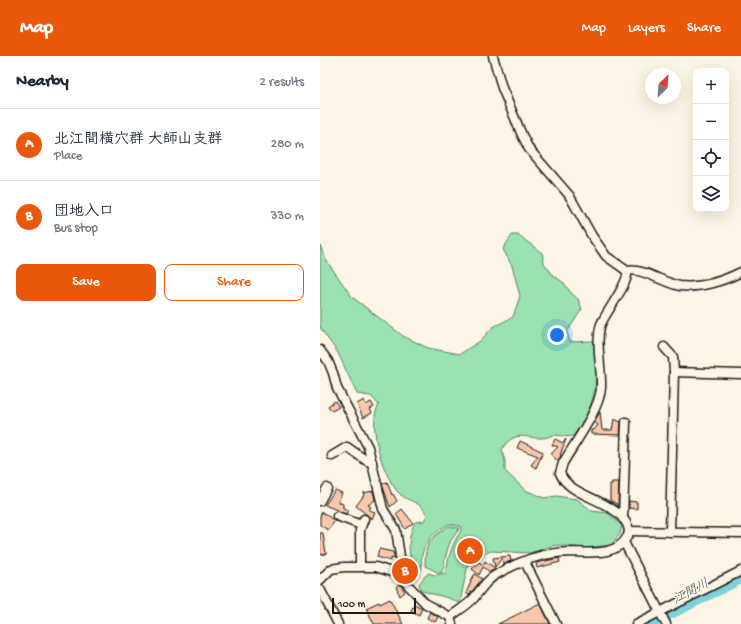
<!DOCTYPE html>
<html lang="en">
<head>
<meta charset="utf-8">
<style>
  body { margin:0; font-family:"Gochi Hand","Klee One",sans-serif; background:#f6f6f7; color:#1f2937 }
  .controls { position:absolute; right:12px; top:12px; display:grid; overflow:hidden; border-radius:8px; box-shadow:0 4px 16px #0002 }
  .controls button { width:36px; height:36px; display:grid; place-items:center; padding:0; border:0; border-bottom:1px solid #e0e1e3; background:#fff; color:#1f2937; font:20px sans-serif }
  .compass { position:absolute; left:325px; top:12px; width:36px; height:36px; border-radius:50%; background:#fff; box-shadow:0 4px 16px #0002; rotate:25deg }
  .scale { position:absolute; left:12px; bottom:10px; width:84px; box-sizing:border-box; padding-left:4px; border:2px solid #1c1c1c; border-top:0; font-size:11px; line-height:14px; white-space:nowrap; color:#1c1c1c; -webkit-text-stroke:3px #fcf5e5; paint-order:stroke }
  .you { position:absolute; left:237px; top:279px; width:14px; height:14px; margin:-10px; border:3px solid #fff; border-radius:50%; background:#1a73e8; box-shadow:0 0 0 6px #1a73e833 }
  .badge { display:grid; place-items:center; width:26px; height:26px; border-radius:50%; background:#ea580c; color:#fff; font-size:13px; font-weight:700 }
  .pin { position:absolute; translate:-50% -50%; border:2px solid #fff; box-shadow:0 1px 4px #0006 }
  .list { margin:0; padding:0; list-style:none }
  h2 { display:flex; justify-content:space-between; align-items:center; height:52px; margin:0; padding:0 16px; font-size:17px }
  h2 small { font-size:13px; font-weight:400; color:#747a83 }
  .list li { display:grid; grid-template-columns:26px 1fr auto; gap:12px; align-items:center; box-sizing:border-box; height:72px; padding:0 16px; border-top:1px solid #e0e1e3 }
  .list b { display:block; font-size:15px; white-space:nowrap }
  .list p { margin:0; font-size:13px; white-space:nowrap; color:#747a83 }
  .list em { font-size:13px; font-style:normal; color:#747a83 }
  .actions { display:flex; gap:8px; padding:12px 16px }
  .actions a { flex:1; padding:9px 0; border:1px solid #ea580c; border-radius:8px; text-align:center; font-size:14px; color:#ea580c }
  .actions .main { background:#ea580c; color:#fff }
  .icon { flex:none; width:22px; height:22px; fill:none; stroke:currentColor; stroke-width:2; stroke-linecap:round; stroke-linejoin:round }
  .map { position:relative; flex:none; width:421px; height:568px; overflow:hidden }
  header { display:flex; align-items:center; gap:24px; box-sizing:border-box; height:56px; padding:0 20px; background:#ea580c; color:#fff }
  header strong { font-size:19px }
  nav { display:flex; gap:22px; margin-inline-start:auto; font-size:14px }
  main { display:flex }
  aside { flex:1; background:#fff }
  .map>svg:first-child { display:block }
  .green { fill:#9ae2b0; stroke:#5b7f66 }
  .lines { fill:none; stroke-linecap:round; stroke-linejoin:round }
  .river { stroke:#80d1d9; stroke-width:10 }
  .building { fill:#f9c7a9; stroke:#1c1c1c }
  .minor-casing { stroke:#1c1c1c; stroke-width:11 }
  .minor { stroke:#fcf5e5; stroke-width:8 }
  .labels { text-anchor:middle; stroke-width:3; stroke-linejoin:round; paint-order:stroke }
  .water-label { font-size:13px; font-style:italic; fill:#3f5b5e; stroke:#fcf5e5 }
</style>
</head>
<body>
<header>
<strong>Map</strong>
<nav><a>Map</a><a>Layers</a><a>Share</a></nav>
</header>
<main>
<aside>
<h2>Nearby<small>2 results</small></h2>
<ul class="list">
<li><span class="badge">A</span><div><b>北江間横穴群 大師山支群</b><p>Place</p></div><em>280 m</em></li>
<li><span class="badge">B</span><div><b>団地入口</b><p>Bus stop</p></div><em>330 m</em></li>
</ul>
<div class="actions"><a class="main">Save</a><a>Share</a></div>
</aside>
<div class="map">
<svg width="421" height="568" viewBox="0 0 421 568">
  <rect width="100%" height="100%" fill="#fcf5e5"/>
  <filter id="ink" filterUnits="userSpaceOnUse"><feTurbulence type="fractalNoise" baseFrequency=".025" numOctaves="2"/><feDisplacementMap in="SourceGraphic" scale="8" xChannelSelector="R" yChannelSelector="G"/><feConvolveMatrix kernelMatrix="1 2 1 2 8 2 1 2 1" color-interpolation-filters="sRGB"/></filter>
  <g filter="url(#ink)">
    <g class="green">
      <path d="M 192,179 L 198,179 L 222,197 L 224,207 L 233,219 L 244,227 L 251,237 L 258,243 L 262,253 L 247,276 L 250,286 L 274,285 C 279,290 278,301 277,308 C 275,340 272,355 253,380 C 246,382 241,379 234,379 C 230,380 226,382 221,382 C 202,382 195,374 182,393 L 185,406 L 185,415 L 205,434 L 224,442 L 236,440 L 257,443 L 272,455 L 288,457 L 302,470 L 300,478 L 291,489 L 264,492 L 235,489 L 210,497 L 171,495 L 155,502 L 148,508 L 140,546 L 138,547 C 127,539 113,540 101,534 L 99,528 L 105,520 L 109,517 L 114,519 L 126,517 C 128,502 132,487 141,475 L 140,470 L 129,468 C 111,478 99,490 102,512 L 97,515 L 93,513 C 88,494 87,483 95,466 L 104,465 L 107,459 C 99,444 93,448 81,439 C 64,425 46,367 59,349 L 51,340 L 37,338 L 18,297 L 1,273 L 0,268 L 0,189 L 6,204 L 32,241 L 83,280 L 108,292 L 140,298 L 160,285 L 173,271 L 193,261 L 200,240 L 192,210 L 183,193 Z"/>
      <path d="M 129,470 L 139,472 L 138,475 C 126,488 127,499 122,516 L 119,517 L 105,510 C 105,485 110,483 129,470 Z"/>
    </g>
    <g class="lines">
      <path class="river" d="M 331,568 L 421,523"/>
    </g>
    <g class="building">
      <path d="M 44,344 L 46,349 L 51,346 L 54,351 L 50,353 L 52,357 L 43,362 L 37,348 Z"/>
      <path d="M 15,345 L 19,351 L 12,355 L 8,350 Z"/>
      <path d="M 280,356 L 282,374 L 292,374 L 294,363 L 301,366 L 300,379 L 271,378 L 271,374 L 274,374 L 278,369 L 274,366 Z"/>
      <path d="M 235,383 L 243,387 L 246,383 L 240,399 L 241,400 L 237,405 L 231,398 L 238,391 L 232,389 Z"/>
      <path d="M 200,385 L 223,396 L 216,412 L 211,409 L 218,400 L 197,392 Z"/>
      <path d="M 67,426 L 72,439 L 73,438 L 77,445 L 70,451 L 62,428 Z"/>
      <path d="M 292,426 L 299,426 L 298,449 L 290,444 L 290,428 L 292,428 Z"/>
      <path d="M 15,434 L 22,437 L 18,446 L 23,448 L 23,452 L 28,454 L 26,458 L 5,449 Z"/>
      <path d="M 53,435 L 55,444 L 48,449 L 51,451 L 49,454 L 55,456 L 52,463 L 36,450 L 44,439 L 43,437 Z"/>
      <path d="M 309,445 L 317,446 L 317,453 L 309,452 Z"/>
      <path d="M 82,453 L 93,467 L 85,473 L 76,458 Z"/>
      <path d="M 2,456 L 15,465 L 8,474 L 0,469 L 0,460 Z"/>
      <path d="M 0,477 L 3,477 L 6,498 L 0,499 Z"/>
      <path d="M 59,493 L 73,496 L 75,503 L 71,502 L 71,505 L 57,501 Z"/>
      <path d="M 190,500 L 191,505 L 183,508 L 182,502 L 175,511 L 173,502 Z"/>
      <path d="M 239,502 L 240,506 L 217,512 L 216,507 Z"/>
      <path d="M 165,505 L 175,512 L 170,516 L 163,511 L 159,519 L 152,513 L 159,506 L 163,509 Z"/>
      <path d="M 155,518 L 162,523 L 149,539 L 146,537 L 151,526 L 150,525 Z"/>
      <path d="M 80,528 L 85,536 L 80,540 L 76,531 Z"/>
      <path d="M 70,543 L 83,568 L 54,568 L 46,552 L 59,546 L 60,548 Z"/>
      <path d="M 220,547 L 230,568 L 178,568 Z"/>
      <path d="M 94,548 L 102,552 L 99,559 L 91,555 Z"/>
      <path d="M 110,556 L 118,561 L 115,566 L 107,562 Z"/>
    </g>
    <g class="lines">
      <g class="minor-casing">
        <g id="minor">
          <path d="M 307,215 C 321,211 344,227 360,230 C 380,232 403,225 421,216"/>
          <path d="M 344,291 L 353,301 L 354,316 L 350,476"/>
          <path d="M 0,294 L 8,305 L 13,317 L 17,332 L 48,391 L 63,453 L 76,474 L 83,520 L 87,528 L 106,548 L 130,561 L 132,568"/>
          <path d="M 354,316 L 421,318"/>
          <path d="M 12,400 L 27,391 L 47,405 L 52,406"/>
          <path d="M 0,445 L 7,432"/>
          <path d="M 17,460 L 41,469"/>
          <path d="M 303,463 L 306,366"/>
          <path d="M 309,475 L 421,477"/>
          <path d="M 304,486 L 346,568"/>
          <path d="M 205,506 L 236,568"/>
          <path d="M 40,510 L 40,474 L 44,463"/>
          <path d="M 0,524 L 11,513 L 24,511 L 56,511 L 83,520"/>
          <path d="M 0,533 L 18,568"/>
          <path d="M 130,561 C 137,555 147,550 154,542 C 162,532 167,523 179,517 C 195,508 217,499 236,497 C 257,493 294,505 307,481 C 311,475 307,467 303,462 C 285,442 248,439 240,417 L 243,407 C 254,388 280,353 281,332 C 282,313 275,285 281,268 C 287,254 310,226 307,215 L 286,200 L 272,180 L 249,139 L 209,93 L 202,79 L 182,32 L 173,0"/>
          <path d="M 316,568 L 421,515"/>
        </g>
      </g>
      <use href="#minor" class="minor"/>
    </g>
  </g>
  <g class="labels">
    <g class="water-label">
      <text transform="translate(370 534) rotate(-27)" y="5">江間川</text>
    </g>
  </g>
</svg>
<div class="controls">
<button>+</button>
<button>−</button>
<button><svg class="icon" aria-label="locate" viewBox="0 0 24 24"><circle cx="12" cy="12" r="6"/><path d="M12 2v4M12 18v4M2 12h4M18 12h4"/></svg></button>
<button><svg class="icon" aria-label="layers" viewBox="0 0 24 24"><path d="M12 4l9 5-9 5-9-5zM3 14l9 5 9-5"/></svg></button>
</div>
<svg class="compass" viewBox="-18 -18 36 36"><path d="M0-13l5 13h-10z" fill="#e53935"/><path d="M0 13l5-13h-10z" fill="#747a83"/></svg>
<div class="scale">100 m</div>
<div class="you"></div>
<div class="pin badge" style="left:150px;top:495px">A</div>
<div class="pin badge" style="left:85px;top:515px">B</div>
</div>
</main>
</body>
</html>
